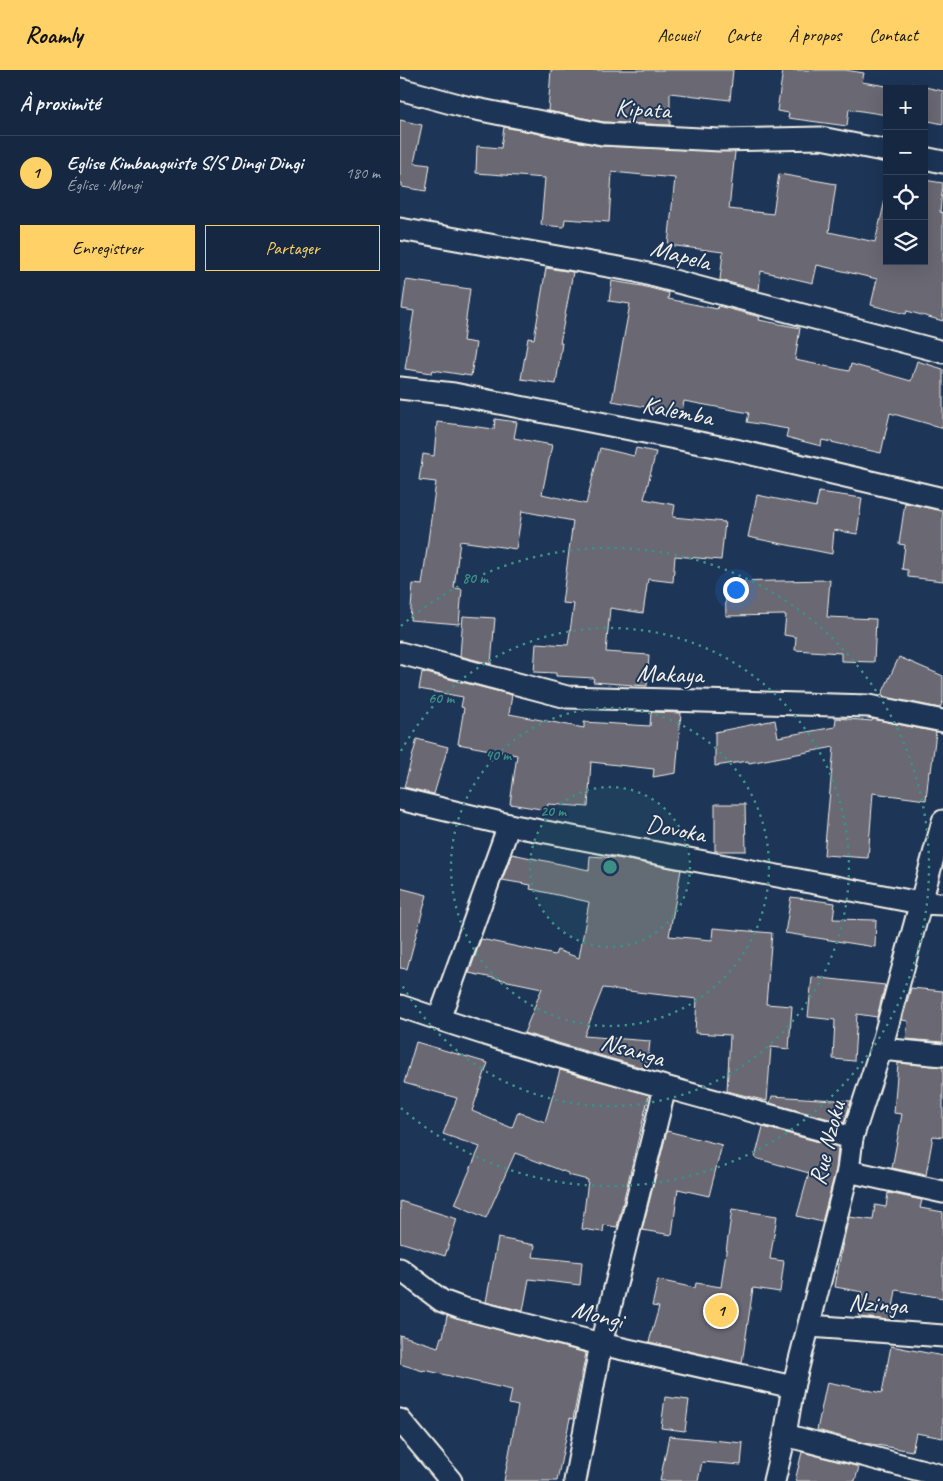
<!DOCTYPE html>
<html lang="fr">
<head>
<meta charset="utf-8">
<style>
  body { margin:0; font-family:Caveat,sans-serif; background:#1f3048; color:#f1f3f6 }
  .controls { position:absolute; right:15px; top:15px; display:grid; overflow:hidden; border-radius:0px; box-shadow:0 5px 20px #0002 }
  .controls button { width:45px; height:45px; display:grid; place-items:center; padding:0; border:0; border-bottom:1px solid #35445a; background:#162841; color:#f1f3f6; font:25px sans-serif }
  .you { position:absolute; left:335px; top:519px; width:18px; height:18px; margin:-12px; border:4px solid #fff; border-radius:50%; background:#1a73e8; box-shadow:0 0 0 8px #1a73e833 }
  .badge { display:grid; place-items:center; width:32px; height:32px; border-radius:50%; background:#ffd166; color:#111; font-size:16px; font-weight:700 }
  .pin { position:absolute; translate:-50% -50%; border:2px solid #fff; box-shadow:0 1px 5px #0006 }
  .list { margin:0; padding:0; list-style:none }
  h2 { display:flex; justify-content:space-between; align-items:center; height:65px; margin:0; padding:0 20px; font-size:21px }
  h2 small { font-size:16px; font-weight:400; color:#9ea6b1 }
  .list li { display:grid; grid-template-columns:32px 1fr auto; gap:15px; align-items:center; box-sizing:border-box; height:75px; padding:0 20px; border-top:1px solid #35445a }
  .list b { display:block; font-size:19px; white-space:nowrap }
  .list p { margin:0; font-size:16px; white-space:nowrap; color:#9ea6b1 }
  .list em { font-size:16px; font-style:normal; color:#9ea6b1 }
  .actions { display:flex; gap:10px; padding:15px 20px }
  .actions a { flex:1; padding:11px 0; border:1px solid #ffd166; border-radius:0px; text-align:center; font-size:18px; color:#ffd166 }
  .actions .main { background:#ffd166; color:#111 }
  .icon { flex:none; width:28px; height:28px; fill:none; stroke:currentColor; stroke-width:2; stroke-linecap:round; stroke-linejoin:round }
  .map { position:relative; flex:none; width:543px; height:1411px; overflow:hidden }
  header { display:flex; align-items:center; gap:30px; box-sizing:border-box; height:70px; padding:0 25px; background:#ffd166; color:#111 }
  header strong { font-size:24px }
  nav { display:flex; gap:28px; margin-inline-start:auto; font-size:18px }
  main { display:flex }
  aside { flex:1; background:#162841 }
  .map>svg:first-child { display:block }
  .building { fill:#696773; stroke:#f4f1e8 }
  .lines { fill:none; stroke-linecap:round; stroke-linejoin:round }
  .minor-casing { stroke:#f4f1e8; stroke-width:25 }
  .minor { stroke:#1d3557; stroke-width:21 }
  .ring { fill:none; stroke:#3d8f86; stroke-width:2.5; stroke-dasharray:2.5 5 }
  .labels { text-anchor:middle; stroke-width:4; stroke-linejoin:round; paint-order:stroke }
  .street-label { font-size:25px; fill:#f4f1e8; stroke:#1d3557 }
  .centre { fill:#3d8f86; stroke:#1d3557; stroke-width:2.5 }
  .ring-label { font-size:15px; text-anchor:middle; font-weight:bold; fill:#3d8f86; stroke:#1d3557; stroke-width:4; stroke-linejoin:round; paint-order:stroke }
</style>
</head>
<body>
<header>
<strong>Roamly</strong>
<nav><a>Accueil</a><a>Carte</a><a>À propos</a><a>Contact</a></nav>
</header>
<main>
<aside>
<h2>À proximité<small></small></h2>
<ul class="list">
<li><span class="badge">1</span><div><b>Eglise Kimbanguiste S/S Dingi Dingi</b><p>Église · Mongi</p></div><em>180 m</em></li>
</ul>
<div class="actions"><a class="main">Enregistrer</a><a>Partager</a></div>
</aside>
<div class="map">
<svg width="543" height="1411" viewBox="0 0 543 1411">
  <rect width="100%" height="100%" fill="#1d3557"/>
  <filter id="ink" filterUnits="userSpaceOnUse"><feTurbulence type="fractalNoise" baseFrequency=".02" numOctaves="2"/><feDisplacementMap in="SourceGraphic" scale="10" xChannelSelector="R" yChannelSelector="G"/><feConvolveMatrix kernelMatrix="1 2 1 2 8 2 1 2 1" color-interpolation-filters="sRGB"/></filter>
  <g filter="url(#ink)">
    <g class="building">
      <path d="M 151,0 L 333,0 L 330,30 L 270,23 L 270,55 L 204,52 L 148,41 Z"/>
      <path d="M 383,0 L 445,0 L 464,3 L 462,12 L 505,19 L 487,19 L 487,45 L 449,39 L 447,56 L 388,48 L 389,43 L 377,41 Z"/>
      <path d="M 512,14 L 543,21 L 543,54 L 524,50 L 524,19 L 510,19 Z"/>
      <path d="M 0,50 L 22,55 L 14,93 L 30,95 L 26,121 L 2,117 L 2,113 L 0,113 Z"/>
      <path d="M 104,57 L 201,76 L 335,82 L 329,139 L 373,144 L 379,104 L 436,114 L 429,162 L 475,172 L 487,122 L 487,191 L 524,191 L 524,110 L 543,113 L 540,142 L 543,143 L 543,251 L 507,241 L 506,244 L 471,235 L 477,209 L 417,195 L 413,213 L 361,201 L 359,220 L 320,210 L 323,182 L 268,175 L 275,108 L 212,102 L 209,152 L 165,149 L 164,157 L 141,155 L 145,108 L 76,103 L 77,76 L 101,78 Z"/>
      <path d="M 146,198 L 173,202 L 160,273 L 162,273 L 156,314 L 121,309 L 128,268 L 134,269 Z"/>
      <path d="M 6,210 L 70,219 L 63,271 L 76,273 L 71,306 L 33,300 L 32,303 L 5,299 L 14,241 L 2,239 Z"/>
      <path d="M 212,211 L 242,216 L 269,223 L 268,229 L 317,239 L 318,236 L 356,246 L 360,247 L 359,250 L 400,258 L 395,290 L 449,301 L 451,294 L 511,311 L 517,291 L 543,299 L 543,358 L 490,343 L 481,383 L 422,370 L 421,376 L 386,367 L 388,359 L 347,352 L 349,343 L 284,331 L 281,347 L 252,342 L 252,338 L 212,331 L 230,234 L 209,231 Z"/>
      <path d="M 95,349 L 117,352 L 114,368 L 152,375 L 142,424 L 186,434 L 200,378 L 234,386 L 236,378 L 256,382 L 244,429 L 275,435 L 273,447 L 325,452 L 321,490 L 275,486 L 273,512 L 248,509 L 243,543 L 210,538 L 206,582 L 249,585 L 247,616 L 193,612 L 194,608 L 156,606 L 156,603 L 134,602 L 136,573 L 168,575 L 174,534 L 162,533 L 173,451 L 122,441 L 116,479 L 60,471 L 54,518 L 62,519 L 59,554 L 10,550 L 13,514 L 22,515 L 36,412 L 19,410 L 23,384 L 34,386 L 37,352 L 94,359 Z"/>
      <path d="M 419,422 L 462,428 L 457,464 L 434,460 L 432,484 L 348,467 L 357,425 L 416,437 Z"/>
      <path d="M 505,433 L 543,441 L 543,511 L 508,507 L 508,500 L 502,499 L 505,475 L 499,474 Z"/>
      <path d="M 430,510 L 427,547 L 476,549 L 474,592 L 441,591 L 441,583 L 395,580 L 396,567 L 384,565 L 386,545 L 326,546 L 325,512 Z"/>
      <path d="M 63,546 L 95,548 L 91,594 L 60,586 Z"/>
      <path d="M 499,587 L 543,606 L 543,631 L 540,638 L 481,626 Z"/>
      <path d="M 22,602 L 112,625 L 109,644 L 184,658 L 184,652 L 250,656 L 251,642 L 281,643 L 276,703 L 253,707 L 254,699 L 191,692 L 188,737 L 148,734 L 147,740 L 110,734 L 117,685 L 58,674 L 64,638 L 61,637 L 63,627 L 19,619 Z"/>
      <path d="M 436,648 L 472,651 L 473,649 L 536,662 L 531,702 L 529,701 L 526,730 L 473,723 L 468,788 L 424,785 L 434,677 L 349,693 L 348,691 L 315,696 L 315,662 L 375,650 L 378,667 L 435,657 Z"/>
      <path d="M 17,669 L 48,677 L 34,724 L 4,717 Z"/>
      <path d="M 315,734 L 345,734 L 346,781 L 315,781 Z"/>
      <path d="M 112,784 L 189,800 L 190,786 L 217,788 L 281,800 L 269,866 L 312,870 L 313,858 L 372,863 L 366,934 L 392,936 L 389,979 L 371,977 L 367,1031 L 327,1021 L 330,965 L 295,963 L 297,929 L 203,918 L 184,966 L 250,971 L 247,999 L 124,963 L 142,918 L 69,903 L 81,869 L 155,885 L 157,880 L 179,888 L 189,832 L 130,819 L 131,815 L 102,810 Z"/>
      <path d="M 0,818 L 27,825 L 7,899 L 0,898 Z"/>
      <path d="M 391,827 L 435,833 L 433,849 L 476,850 L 475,877 L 385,863 Z"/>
      <path d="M 412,907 L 485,915 L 477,947 L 457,944 L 454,991 L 433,989 L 435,950 L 408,947 Z"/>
      <path d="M 511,918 L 543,921 L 543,972 L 506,969 L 508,951 L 502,950 Z"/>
      <path d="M 16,972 L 88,993 L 72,1041 L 112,1058 L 118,1042 L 145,1052 L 160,1000 L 249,1025 L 217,1157 L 204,1155 L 203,1162 L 182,1159 L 188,1110 L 168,1105 L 168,1103 L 115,1083 L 86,1148 L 55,1134 L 80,1077 L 43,1064 L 57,1028 L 4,1013 Z"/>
      <path d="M 498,993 L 543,997 L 543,1067 L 533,1066 L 526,1105 L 492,1098 L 502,1044 L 494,1043 Z"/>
      <path d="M 372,1026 L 451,1031 L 444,1053 L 370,1033 Z"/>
      <path d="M 363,1057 L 438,1077 L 436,1099 L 422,1152 L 397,1146 L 409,1103 L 355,1088 Z"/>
      <path d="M 267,1061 L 322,1075 L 309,1126 L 278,1119 L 272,1165 L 242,1160 Z"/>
      <path d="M 488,1123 L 522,1130 L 520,1138 L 543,1142 L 543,1228 L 496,1220 L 491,1250 L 459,1247 L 463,1222 L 435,1217 L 442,1177 L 449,1147 L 473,1150 L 475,1135 L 486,1137 Z"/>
      <path d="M 0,1131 L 57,1149 L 45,1186 L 0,1172 Z"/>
      <path d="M 332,1139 L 377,1146 L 370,1189 L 384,1191 L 380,1222 L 353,1218 L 342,1293 L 249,1272 L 259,1237 L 252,1236 L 258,1210 L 295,1218 L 296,1213 L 321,1217 Z"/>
      <path d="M 98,1168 L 135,1175 L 133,1187 L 182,1192 L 180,1215 L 129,1209 L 123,1241 L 86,1232 Z"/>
      <path d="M 47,1246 L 186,1283 L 173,1349 L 170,1348 L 157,1411 L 104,1411 L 118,1336 L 109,1334 L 112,1320 L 24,1300 L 23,1301 L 0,1294 L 0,1265 L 38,1277 L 41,1267 L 43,1267 Z"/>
      <path d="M 491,1276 L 543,1286 L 543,1368 L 516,1363 L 512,1381 L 465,1373 L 417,1360 L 427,1312 L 482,1323 Z"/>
      <path d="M 265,1327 L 289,1330 L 285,1361 L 261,1358 Z"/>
      <path d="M 269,1366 L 343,1373 L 341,1395 L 302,1392 L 298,1411 L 260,1411 Z"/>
      <path d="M 402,1382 L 459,1397 L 455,1411 L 395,1411 Z"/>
    </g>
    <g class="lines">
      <g class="minor-casing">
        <g id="minor">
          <path d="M 0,19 L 66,37 L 202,64 L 320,70 L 421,68 L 487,81"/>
          <path d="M 524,88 L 543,92"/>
          <path d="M 0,159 L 236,201 L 543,282"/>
          <path d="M 0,318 L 54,324 L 335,380 L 543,429"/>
          <path d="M 0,583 L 167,627 L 469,636 L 543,651"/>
          <path d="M 0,729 L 109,755 L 520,833 L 543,834"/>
          <path d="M 0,936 C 148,987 301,1027 452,1068"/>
          <path d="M 39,949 L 109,755"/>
          <path d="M 481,979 L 543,985"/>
          <path d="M 448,1101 L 543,1122"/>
          <path d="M 0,1199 L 42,1231 L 61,1238 L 201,1274 L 393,1317"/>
          <path d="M 410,1256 L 543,1266"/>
          <path d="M 0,1350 L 51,1411"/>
          <path d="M 385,1365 L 543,1406"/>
          <path d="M 175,1411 L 201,1274 L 265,1018"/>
          <path d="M 374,1411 L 385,1365 L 393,1317 L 448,1101 L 452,1068 L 481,979 L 543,751"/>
        </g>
      </g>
      <use href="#minor" class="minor"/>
    </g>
  </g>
  <circle cx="210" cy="797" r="80" fill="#3d8f86" fill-opacity=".12"/>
  <g class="ring">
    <circle cx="210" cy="797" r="80"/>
    <circle cx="210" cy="797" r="159"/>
    <path d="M1 681A239 239 0 1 1 1 913"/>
    <path d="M1 556A319 319 0 1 1 1 1038"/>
  </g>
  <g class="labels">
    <g class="street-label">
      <text transform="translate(243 38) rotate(3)" y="9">Kipata</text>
      <text transform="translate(281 184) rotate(15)" y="9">Mapela</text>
      <text transform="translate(278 340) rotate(11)" y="9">Kalemba</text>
      <text transform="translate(270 603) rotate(2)" y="9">Makaya</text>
      <text transform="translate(276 758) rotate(11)" y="9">Dovoka</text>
      <text transform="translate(233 979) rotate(17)" y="9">Nsanga</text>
      <text transform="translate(426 1073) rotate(-76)" y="9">Rue Nzoku</text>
      <text transform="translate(478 1233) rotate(4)" y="9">Nzinga</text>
      <text transform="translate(198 1244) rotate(14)" y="9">Mongi</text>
    </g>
  </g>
  <circle cx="210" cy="797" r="8" class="centre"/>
  <g class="ring-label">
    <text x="75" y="513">80 m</text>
    <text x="41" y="633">60 m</text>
    <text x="98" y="690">40 m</text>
    <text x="153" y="746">20 m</text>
  </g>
</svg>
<div class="controls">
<button>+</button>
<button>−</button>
<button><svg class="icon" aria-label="locate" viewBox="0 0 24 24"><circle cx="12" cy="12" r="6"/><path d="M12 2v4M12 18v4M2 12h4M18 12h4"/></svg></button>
<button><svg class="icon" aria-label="layers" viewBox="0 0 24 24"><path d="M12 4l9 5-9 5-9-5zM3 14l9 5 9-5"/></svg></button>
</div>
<div class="you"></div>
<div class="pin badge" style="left:321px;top:1241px">1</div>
</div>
</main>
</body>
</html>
